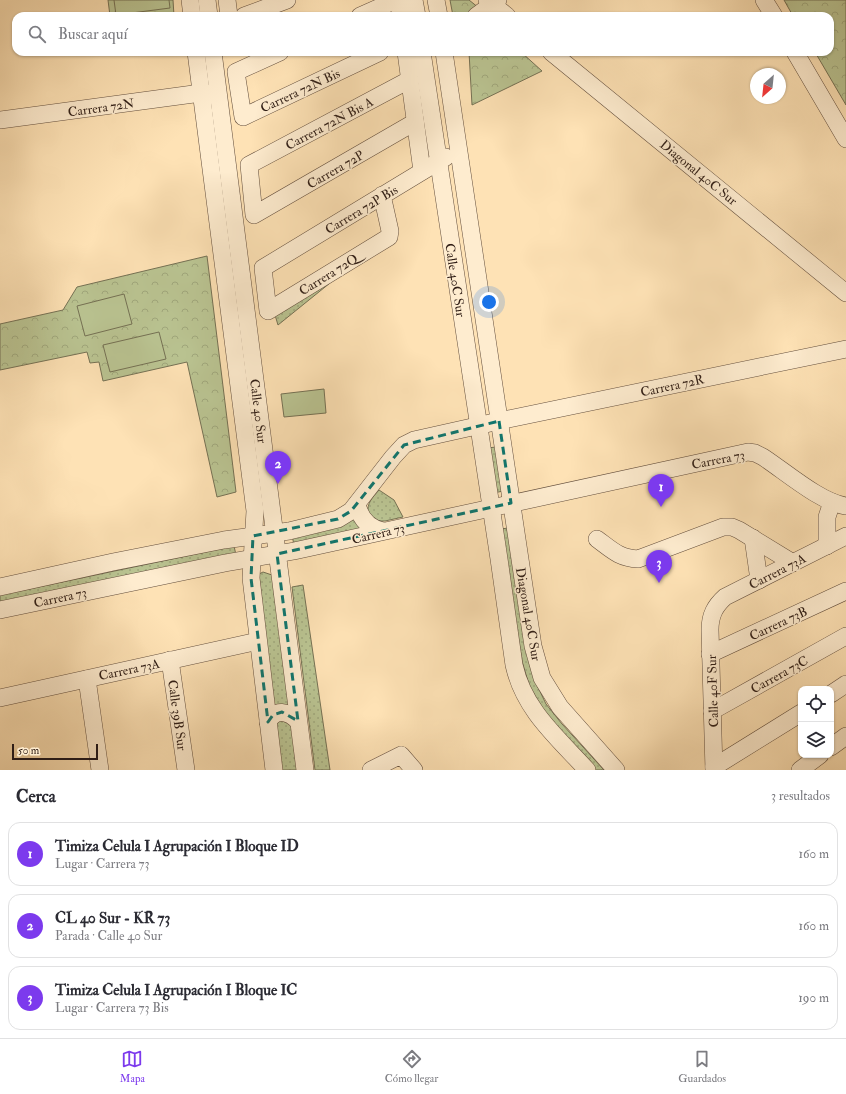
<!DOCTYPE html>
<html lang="es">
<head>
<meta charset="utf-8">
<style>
  body { margin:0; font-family:"IM FELL Double Pica",serif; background:#f7f7f7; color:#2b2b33 }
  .controls { position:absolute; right:12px; bottom:12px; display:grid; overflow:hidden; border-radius:8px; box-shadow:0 1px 3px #0004 }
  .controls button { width:36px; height:36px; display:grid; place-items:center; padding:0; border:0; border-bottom:1px solid #e1e1e2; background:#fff; color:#2b2b33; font:20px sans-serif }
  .compass { position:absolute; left:750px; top:68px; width:36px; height:36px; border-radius:50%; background:#fff; box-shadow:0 1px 3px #0004; rotate:207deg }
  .scale { position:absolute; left:12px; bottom:10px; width:86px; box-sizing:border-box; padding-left:4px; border:2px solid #301e16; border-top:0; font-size:11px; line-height:14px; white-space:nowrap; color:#301e16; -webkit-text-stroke:3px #feeccf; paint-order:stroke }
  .you { position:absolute; left:489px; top:302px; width:14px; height:14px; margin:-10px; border:3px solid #fff; border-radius:50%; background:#1a73e8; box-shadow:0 0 0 6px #1a73e833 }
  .badge { display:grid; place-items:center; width:26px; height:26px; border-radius:50%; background:#7c3aed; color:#fff; font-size:13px; font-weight:700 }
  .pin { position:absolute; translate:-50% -33px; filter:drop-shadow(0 1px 2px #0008) }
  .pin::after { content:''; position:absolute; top:21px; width:14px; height:12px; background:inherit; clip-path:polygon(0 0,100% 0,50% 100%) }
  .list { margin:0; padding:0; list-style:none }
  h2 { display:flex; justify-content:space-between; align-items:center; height:52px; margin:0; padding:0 16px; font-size:17px }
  h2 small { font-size:13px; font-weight:400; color:#7c7c81 }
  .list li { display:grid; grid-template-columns:26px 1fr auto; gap:12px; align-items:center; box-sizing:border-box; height:64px; margin:0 8px 8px; padding:0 8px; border:1px solid #e1e1e2; border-radius:12px }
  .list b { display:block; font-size:15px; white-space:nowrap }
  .list p { margin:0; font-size:13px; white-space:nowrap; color:#7c7c81 }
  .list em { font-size:13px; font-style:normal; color:#7c7c81 }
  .icon { flex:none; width:22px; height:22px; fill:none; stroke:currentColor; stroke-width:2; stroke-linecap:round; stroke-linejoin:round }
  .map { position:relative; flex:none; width:846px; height:770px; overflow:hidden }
  .search { position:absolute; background:#fff; box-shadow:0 1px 3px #0004; left:12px; right:12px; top:12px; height:44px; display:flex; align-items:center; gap:10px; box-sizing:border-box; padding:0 14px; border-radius:12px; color:#7c7c81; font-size:15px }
  .sheet { height:268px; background:#fff }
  nav { display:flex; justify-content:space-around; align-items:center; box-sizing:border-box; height:56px; border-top:1px solid #e1e1e2; background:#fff; font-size:11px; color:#7c7c81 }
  nav a { display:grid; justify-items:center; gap:2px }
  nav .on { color:#7c3aed }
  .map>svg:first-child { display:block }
  .grass { fill:url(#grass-dots); stroke:#757154 }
  .park { fill:url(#park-crowns); stroke:#757154 }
  .pitch { fill:#bac492; stroke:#757154 }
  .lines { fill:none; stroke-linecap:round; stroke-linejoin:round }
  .minor-casing { stroke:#644f3e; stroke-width:18 }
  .minor { stroke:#feeccf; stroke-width:17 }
  .marked { fill:none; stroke:#0f766e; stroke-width:3; stroke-dasharray:8 5; stroke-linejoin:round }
  .labels { text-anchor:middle; stroke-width:3; stroke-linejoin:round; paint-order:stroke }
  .street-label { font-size:13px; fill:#301e16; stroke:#feeccf }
</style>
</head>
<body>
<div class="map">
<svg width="846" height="770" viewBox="0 0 846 770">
  <defs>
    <pattern id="grass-dots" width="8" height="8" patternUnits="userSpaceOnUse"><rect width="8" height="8" fill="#bac492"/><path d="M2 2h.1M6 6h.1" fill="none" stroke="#a0a87d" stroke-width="1.8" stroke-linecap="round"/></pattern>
    <pattern id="park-crowns" width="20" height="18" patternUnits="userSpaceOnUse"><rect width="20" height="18" fill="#bac492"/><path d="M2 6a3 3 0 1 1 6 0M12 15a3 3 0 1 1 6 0" fill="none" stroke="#a0a87d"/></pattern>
  </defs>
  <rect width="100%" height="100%" fill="#fee2b5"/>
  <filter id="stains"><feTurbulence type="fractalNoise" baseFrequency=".005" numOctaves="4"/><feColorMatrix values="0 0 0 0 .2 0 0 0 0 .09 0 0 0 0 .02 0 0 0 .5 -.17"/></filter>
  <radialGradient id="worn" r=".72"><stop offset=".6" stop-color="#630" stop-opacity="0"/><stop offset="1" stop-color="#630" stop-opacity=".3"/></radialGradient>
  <g class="grass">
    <path d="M 328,280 L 330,283 L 278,325 L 275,315 Z"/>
    <path d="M 496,447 L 503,491 L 494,493 L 487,448 Z"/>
    <path d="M 379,490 L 394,500 L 403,517 L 385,521 L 377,521 L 368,513 C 367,503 372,498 379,490 Z"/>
    <path d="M 358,518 L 364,528 L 294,546 L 292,534 Z"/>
    <path d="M 508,528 L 535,681 L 546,704 L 562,724 L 604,770 L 594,770 L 540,707 L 529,685 L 522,661 L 501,529 Z"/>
    <path d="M 234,546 L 236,555 L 0,605 L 0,595 Z"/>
    <path d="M 263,572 L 272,575 L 292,709 L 271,710 L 259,574 Z"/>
    <path d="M 303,585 L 330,770 L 315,770 L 292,587 Z"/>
    <path d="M 281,720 L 293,726 L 300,770 L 281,770 L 276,723 Z"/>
  </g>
  <g class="park">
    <path d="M 108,0 L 173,0 L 174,16 L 110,16 Z"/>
    <path d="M 450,0 L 469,0 L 479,8 L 470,16 L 453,16 Z"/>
    <path d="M 784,0 L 846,0 L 846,105 L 815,52 L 830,52 L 830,16 L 793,16 Z"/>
    <path d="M 469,52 L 521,52 L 542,71 L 472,105 Z"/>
    <path d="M 207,256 L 236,492 L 217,497 L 187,362 L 103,381 L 99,362 L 90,363 L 87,352 L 0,370 L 0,324 L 63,310 L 77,287 Z"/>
  </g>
  <g class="pitch">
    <path d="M 114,0 L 169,0 L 170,8 L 116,15 Z"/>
    <path d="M 124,294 L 132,324 L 85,336 L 77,306 Z"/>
    <path d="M 159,332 L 166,359 L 110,372 L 103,345 Z"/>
    <path d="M 324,389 L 326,413 L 284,417 L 281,394 Z"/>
  </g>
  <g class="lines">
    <g class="minor-casing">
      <g id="minor">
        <path d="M 190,0 L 192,16"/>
        <path d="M 207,0 L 209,16"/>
        <path d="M 227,0 L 229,16"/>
        <path d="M 398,0 L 401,16"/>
        <path d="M 414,0 L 417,16"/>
        <path d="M 436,0 L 439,16"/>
        <path d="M 487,0 L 507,16"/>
        <path d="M 764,0 L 774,16"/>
        <path d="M 244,16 L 287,0"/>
        <path d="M 360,16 L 396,0"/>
        <path d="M 476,16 L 498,0"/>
        <path d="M 196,52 L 255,511 L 251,578 L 274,770"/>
        <path d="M 213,52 L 305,770"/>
        <path d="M 280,52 L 236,72 L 243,117 L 380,52"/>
        <path d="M 406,52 L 422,171"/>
        <path d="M 422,52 L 499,559 L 514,665 C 524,710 557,737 587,770"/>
        <path d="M 444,52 L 533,646 L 542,678 L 560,707 L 616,770"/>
        <path d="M 551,52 L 846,293"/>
        <path d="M 795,52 L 846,139"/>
        <path d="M 409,80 L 249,165 L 254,215 L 415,122"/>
        <path d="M 0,120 L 201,93 L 212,94"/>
        <path d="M 382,195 L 390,231 L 389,237 L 268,311 L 263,268 L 446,157"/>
        <path d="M 357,504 C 360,518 368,528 383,531"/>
        <path d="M 753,538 L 759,580"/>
        <path d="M 597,539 C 612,550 619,558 638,559 L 723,527 L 732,527 L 739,530 L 793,563"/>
        <path d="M 827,546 L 827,517 L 832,502"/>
        <path d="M 0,587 L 113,562 L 224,540 L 289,531 L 338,519 L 351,511 L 393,457 L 404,445 L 414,440 L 499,421 L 846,349"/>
        <path d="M 0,610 L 225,563 L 294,551 L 748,452 L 755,453 L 763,457 C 786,472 820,502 846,506"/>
        <path d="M 710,654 L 846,591"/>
        <path d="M 170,660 L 186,770"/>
        <path d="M 87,679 L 100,770"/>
        <path d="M 831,694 L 846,684"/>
        <path d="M 0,698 L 258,641"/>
        <path d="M 712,711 L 846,636"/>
        <path d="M 268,722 C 275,708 288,711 298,721"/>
        <path d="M 831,747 L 846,736"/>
        <path d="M 714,767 L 801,713"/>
        <path d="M 371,770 L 401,755 L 414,770"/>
        <path d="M 714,770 L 710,630 C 710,615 715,606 725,597 L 846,536"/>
        <path d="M 800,770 L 820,755"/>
      </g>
    </g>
    <use href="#minor" class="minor"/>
  </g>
  <path class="marked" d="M 499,421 L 511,503 L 277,554 L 298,721 L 282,712 L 273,715 L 268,722 L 251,578 L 253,536 L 338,519 L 351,511 L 404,445 Z"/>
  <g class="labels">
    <g class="street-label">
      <text transform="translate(300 90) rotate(-25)" y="5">Carrera 72N Bis</text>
      <text transform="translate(101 107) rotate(-8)" y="5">Carrera 72N</text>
      <text transform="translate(329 123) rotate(-28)" y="5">Carrera 72N Bis A</text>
      <text transform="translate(335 169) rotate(-30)" y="5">Carrera 72P</text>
      <text transform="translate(699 172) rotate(39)" y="5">Diagonal 40C Sur</text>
      <text transform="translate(361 209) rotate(-31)" y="5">Carrera 72P Bis</text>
      <text transform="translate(328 274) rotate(-32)" y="5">Carrera 72Q</text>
      <text transform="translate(456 280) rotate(81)" y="5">Calle 40C Sur</text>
      <text transform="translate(672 385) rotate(-12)" y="5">Carrera 72R</text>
      <text transform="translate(259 411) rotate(83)" y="5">Calle 40 Sur</text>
      <text transform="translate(718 459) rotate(-11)" y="5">Carrera 73</text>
      <text transform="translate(378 533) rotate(-13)" y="5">Carrera 73</text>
      <text transform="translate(777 571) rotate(-27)" y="5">Carrera 73A</text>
      <text transform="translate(60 597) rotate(-12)" y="5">Carrera 73</text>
      <text transform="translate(529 614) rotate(80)" y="5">Diagonal 40C Sur</text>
      <text transform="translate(778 623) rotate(-25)" y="5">Carrera 73B</text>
      <text transform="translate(129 669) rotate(-12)" y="5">Carrera 73A</text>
      <text transform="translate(779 674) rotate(-29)" y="5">Carrera 73C</text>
      <text transform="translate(712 691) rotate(-92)" y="5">Calle 40F Sur</text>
      <text transform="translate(178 715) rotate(82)" y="5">Calle 39B Sur</text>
    </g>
  </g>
  <rect width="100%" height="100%" filter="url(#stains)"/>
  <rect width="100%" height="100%" fill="url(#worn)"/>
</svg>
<div class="controls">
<button><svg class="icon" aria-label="locate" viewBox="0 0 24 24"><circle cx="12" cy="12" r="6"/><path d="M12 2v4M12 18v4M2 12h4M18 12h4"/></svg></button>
<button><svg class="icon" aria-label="layers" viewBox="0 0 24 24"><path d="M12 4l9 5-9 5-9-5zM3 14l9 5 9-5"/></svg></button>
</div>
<svg class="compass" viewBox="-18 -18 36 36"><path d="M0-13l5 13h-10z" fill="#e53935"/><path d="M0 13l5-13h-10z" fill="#7c7c81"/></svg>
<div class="scale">50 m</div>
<div class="you"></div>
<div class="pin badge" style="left:661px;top:507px">1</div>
<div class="pin badge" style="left:278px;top:484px">2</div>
<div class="pin badge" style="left:659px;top:583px">3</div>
<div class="search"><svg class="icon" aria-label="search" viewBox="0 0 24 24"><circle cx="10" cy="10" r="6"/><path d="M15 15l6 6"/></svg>Buscar aquí</div>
</div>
<section class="sheet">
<h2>Cerca<small>3 resultados</small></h2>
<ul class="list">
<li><span class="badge">1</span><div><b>Timiza Celula I Agrupación I Bloque ID</b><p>Lugar · Carrera 73</p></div><em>160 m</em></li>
<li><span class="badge">2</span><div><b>CL 40 Sur - KR 73</b><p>Parada · Calle 40 Sur</p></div><em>160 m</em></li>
<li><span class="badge">3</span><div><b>Timiza Celula I Agrupación I Bloque IC</b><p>Lugar · Carrera 73 Bis</p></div><em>190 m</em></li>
</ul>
</section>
<nav>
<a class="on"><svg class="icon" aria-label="map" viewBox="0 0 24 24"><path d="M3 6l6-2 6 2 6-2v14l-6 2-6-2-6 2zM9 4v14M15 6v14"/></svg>Mapa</a>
<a><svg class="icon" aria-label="directions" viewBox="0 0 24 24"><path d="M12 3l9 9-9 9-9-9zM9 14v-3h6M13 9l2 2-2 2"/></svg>Cómo llegar</a>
<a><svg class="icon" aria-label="saved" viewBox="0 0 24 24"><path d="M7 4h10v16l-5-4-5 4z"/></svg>Guardados</a>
</nav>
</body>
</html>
